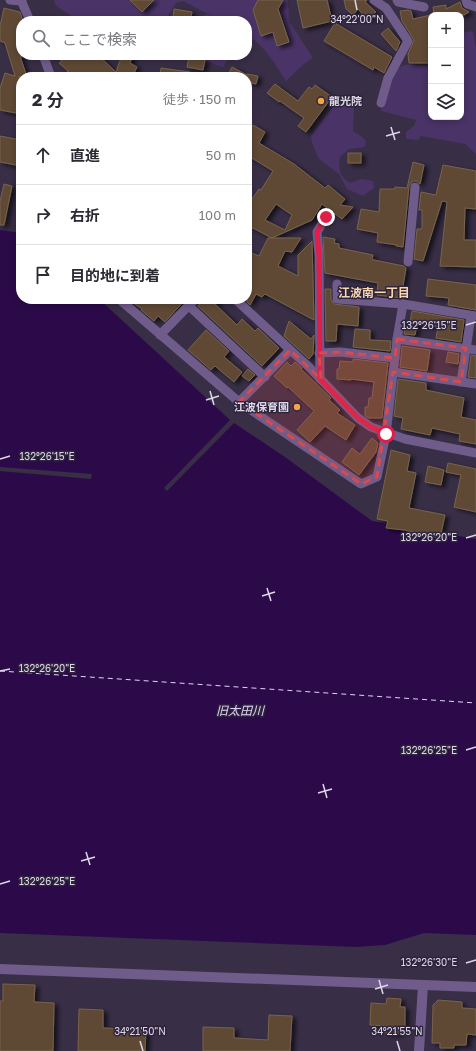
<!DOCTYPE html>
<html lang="ja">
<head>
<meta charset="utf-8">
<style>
  body { margin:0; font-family:"Golos Text","Noto Sans JP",sans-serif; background:#f7f7f7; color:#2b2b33 }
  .controls { position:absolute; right:12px; top:12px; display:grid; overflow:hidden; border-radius:8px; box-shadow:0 2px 6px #0003 }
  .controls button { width:36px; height:36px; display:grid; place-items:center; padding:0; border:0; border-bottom:1px solid #e1e1e2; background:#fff; color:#2b2b33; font:20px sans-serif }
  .stop { position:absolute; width:12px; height:12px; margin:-9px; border:3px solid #e11d48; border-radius:50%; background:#fff }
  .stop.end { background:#e11d48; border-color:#fff; box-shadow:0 1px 4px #0008 }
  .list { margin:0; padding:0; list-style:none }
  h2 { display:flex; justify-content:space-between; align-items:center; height:52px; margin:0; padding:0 16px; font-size:17px }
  h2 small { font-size:13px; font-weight:400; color:#7c7c81 }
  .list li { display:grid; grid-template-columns:26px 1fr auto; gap:12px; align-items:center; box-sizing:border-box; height:60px; padding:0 16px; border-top:1px solid #e1e1e2 }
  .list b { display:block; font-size:15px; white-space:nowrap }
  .list em { font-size:13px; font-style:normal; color:#7c7c81 }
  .icon { flex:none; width:22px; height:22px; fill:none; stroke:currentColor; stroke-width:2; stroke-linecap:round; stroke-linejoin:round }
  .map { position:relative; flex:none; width:476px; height:1051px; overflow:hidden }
  .search { position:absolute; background:#fff; box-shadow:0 2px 6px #0003; left:16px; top:16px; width:236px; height:44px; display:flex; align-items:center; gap:10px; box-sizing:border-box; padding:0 14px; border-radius:16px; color:#7c7c81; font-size:15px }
  .panel { position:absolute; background:#fff; box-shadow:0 2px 6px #0003; left:16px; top:72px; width:236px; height:232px; border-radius:16px }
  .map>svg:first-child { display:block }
  .green { fill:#4a3366 }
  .water { fill:#2c0a4a }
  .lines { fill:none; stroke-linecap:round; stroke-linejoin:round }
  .ferry { stroke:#e2d3fa; stroke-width:1; stroke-dasharray:5 4; stroke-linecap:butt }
  .building { fill:#5e4a34; stroke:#78634c; fill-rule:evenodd; filter:url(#shadow) }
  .minor { stroke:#6f5c8b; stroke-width:9 }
  .tertiary { stroke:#6f5c8b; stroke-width:10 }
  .route { stroke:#e11d48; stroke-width:5 }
  .marked { fill:#d74b4e; fill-opacity:0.2; stroke:#d74b4e; stroke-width:3; stroke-dasharray:8 5; stroke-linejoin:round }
  .ticks { fill:none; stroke:#ddd7e7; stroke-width:1.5 }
  .poi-dot { fill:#f2a542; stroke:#2e243c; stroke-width:1.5 }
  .labels { text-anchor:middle; stroke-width:3; stroke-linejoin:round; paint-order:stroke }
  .poi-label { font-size:11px; font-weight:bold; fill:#ddd7e7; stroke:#2e243c; text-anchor:start }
  .neighbourhood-label { font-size:12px; font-weight:bold; fill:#f7d6b2; stroke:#2e243c }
  .water-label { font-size:12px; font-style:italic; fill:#e2d3fa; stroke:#2e243c }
  .ticks-label { font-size:10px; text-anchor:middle; fill:#ddd7e7; stroke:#2e243c; stroke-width:3; stroke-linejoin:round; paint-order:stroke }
</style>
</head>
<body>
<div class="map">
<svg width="476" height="1051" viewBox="0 0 476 1051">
  <defs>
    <filter id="shadow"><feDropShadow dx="4" dy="2.5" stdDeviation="2" flood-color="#0009"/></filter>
  </defs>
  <rect width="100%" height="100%" fill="#382e46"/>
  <g class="green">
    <path d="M 54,0 L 288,0 L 289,21 L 313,58 L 304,64 L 286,81 C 275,64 265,46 247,35 L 247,21 L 197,21 L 198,19 L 206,14 L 212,16 L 183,1 L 176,3 L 164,21 L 79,21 L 59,8 L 55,4 Z"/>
    <path d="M 473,31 L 476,48 L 476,154 L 465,144 L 421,136 L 418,140 L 406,139 L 406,132 L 414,126 L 416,120 L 381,111 C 385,99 390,67 405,65 C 414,64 423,66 431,65 L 431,117 L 461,117 L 461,33 Z"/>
    <path d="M 197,55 L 246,55 L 237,61 L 228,59 L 223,67 C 214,65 206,59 197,55 Z"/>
    <path d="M 339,99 L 354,106 L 353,131 L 361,136 L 366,141 L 365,147 L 349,149 L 340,157 C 338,167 339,177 350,183 L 361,179 L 373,181 L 374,188 L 363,196 L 347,189 L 339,174 L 319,159 L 312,143 L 311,136 Z"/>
  </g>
  <path class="water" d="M 0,230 L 21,233 L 21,299 L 99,299 L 230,420 L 164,488 L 167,491 L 234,423 L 285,457 L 372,521 L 476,539 L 476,935 L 424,933 L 385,945 L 356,947 L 0,933 L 0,471 L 91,479 L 92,474 L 0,467 Z"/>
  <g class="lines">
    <path class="ferry" d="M 0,671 L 476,703"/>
  </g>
  <g class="building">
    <path d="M 130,0 L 154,0 L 142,12 Z"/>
    <path d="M 258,0 L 283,0 L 278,9 L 289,42 L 277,46 L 273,32 L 261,36 L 253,10 Z"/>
    <path d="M 297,0 L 327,0 L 332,21 L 303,28 Z"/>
    <path d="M 344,0 L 367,0 L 365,2 L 376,12 L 368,20 L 358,9 L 353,15 L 346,9 Z"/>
    <path d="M 460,2 L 462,8 L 469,12 L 464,15 L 434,15 L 433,7 L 446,5 L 446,9 Z"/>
    <path d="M 4,8 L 20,12 L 23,21 L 21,21 L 21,59 L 27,77 L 18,77 L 21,78 L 21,114 L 0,110 L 0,88 L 5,73 L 15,76 L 5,43 L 0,41 L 0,26 Z"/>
    <path d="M 174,9 L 192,12 L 190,21 L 174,21 L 175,18 L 173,18 Z"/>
    <path d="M 408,10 L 411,11 L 413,19 L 431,15 L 431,63 L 409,63 L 408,54 L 414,40 L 402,21 L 400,11 Z"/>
    <path d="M 335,23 L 392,57 L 384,73 L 374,67 L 373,70 L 324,41 Z"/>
    <path d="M 388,28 L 400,42 L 396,51 L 381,34 Z"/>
    <path d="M 55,55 L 98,55 L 116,72 L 122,55 L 133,55 L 130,63 L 137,67 L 132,77 L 63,77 L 68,71 L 59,63 L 62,61 Z"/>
    <path d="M 189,57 L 205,60 L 203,70 L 187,67 Z"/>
    <path d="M 232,67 L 247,75 L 247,74 L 258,76 L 256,84 L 247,82 L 247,77 L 227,77 Z"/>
    <path d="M 161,68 L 190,72 L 190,77 L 160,77 Z"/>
    <path d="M 275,84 L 298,101 L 309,87 L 312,89 L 315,85 L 332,97 L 306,132 L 298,126 L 304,118 L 280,101 L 279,102 L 267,93 Z"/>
    <path d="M 253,125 L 265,132 L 259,143 L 294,164 L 325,188 L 328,185 L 345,199 L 340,205 L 353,207 L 342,219 L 322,204 L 312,220 L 272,238 L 247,225 L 247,206 L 259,189 L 261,190 L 273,171 L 247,155 L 247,134 ZM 276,204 L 292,215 L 285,230 L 265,220 Z"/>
    <path d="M 0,136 L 21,140 L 21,166 L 0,162 Z"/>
    <rect x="348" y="153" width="13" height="10"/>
    <path d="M 413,162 L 424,165 L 420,184 L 416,181 L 413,181 L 409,186 L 403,247 L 396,246 L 397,245 L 377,242 L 378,233 L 357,229 L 361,209 L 379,212 L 380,189 L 395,189 L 395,187 L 407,188 Z"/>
    <path d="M 443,165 L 476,171 L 476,209 L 465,208 L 464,240 L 476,240 L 476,267 L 440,266 L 447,202 L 442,201 L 423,261 L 414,259 L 417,229 L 422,229 L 422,210 L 419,210 L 421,192 L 436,195 Z"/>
    <path d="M 4,184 L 12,186 L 4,225 L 0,225 L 0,201 Z"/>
    <path d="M 323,237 L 335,239 L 334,243 L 339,244 L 339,248 L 373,255 L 372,259 L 374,260 L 404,266 L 406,268 L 401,298 L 377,295 L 378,283 L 325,273 Z"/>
    <path d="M 268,238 L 301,238 L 292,252 L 285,251 L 278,266 L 298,276 L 298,255 L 312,241 L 314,320 L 265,294 L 262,297 L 256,294 L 250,305 L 247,302 L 247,286 L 251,279 L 247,277 L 251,269 L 247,267 L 247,251 L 259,256 Z"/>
    <path d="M 428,279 L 476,285 L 476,310 L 448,305 L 449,298 L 426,296 Z"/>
    <path d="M 325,289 L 331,289 L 331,299 L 334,304 L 359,307 L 358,326 L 337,324 L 336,341 L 326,341 Z"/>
    <path d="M 128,299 L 181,299 L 184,301 L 165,322 L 158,316 L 154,321 L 141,310 L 142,309 Z"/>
    <path d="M 204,299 L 220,299 L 215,304 L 237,325 L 242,319 L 255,331 L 258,328 L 279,348 L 262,366 L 198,306 Z"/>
    <path d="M 412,311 L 464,320 L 461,342 L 436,338 L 438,327 L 418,324 L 417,328 L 409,327 Z"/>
    <path d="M 289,321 L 311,339 L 314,335 L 313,354 L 309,359 L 284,336 Z"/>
    <path d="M 405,328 L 416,330 L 415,335 L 404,334 Z"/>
    <path d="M 355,329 L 370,330 L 370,340 L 391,341 L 390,351 L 353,347 Z"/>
    <path d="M 206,330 L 229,351 L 224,357 L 242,372 L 234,382 L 215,366 L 211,370 L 188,350 Z"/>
    <path d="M 402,346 L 430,350 L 427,371 L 400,367 Z"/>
    <path d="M 448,352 L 459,354 L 458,364 L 446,362 Z"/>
    <path d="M 471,355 L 476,356 L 476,378 L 468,377 Z"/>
    <path d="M 353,359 L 388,363 L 382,418 L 368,418 L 365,416 L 365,407 L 368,407 L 369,398 L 372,398 L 374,382 L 351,379 L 351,380 L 337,379 L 337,369 L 339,369 L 340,361 L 353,362 Z"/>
    <path d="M 287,362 L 291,366 L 295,362 L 302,368 L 301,369 L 331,398 L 329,400 L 340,410 L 337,413 L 355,425 L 346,440 L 325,426 L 310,442 L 297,430 L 314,411 L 288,387 L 287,388 L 274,376 Z"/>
    <path d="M 248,369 L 255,375 L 249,381 L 242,376 Z"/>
    <path d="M 398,379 L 426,383 L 426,390 L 464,398 L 461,417 L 476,420 L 476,444 L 459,441 L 460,434 L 432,428 L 430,435 L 401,429 L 403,418 L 394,416 Z"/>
    <path d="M 372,438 L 378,443 L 376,452 L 359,475 L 342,462 L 352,448 L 360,454 Z"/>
    <path d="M 391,450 L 410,455 L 407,471 L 416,473 L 409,508 L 445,515 L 440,538 L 404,530 L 386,528 L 388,521 L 377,519 Z"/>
    <path d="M 448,463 L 476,469 L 476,512 L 454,507 L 461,475 L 446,472 Z"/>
    <path d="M 428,466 L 444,470 L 441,485 L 425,482 Z"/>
    <path d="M 3,984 L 35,985 L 34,1002 L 54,1003 L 53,1051 L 0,1051 L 0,1001 L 3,1001 Z"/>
    <path d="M 387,998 L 401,999 L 400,1007 L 405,1007 L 405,1028 L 400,1027 L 399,1034 L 385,1033 L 386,1026 L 370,1025 L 371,1003 L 386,1004 Z"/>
    <path d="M 438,1000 L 462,1002 L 462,1008 L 476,1009 L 476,1035 L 467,1034 L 466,1045 L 454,1045 L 454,1048 L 440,1048 L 440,1043 L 432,1043 L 433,1005 Z"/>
    <path d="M 79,1009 L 103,1010 L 103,1028 L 146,1030 L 145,1051 L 78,1051 Z"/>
    <path d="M 269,1015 L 292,1016 L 290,1051 L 203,1051 L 203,1027 L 234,1028 L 234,1038 L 268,1040 Z"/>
  </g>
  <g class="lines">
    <g class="minor">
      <path d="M 10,0 L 22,1"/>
      <path d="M 21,0 L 30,21"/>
      <path d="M 374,0 L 386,8 L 408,41 L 388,78 L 381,103"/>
      <path d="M 397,0 L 398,2 L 424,7"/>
      <path d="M 466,0 L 467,4 L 476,7"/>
      <path d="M 43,55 L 51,77"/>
      <path d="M 408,262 L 415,187"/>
      <path d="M 337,284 L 337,299 L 403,304 L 476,316"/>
      <path d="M 119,299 L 239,402 L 361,484 L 377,477 L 386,434 L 397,339 L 403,304"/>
      <path d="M 235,299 L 309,367 L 358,418 L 371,427 L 405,439 L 476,453"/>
      <path d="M 189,306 L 265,377"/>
      <path d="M 160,335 L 195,299"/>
      <path d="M 397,339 L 476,350"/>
      <path d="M 319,353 L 340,352 L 395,358"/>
      <path d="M 393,372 L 476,384"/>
      <path d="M 320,379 L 319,255 L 317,232 L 326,217"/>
      <path d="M 461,382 L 471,316"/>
      <path d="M 239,402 L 290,350"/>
    </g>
    <g class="tertiary">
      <path d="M 0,969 L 476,987"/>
      <path d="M 419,1051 L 423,985"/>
    </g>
  </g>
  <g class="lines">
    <path class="route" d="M 326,217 L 317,232 L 319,254 L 320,379 L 358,418 L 371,427 L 386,434"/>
  </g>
  <path class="marked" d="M 397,339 L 466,348 L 461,382 L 393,372 L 377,477 L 361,484 L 239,402 L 290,350 L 321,379 L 319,353 L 340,352 L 395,358 Z"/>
  <path class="ticks" d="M 355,0 L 357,10M 391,127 L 395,140M 386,136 L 400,132M 466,325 L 476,322M 210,391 L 214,405M 206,400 L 219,396M 0,459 L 10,456M 466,538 L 476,535M 267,588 L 271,601M 262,596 L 275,592M 0,671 L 10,669M 466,750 L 476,747M 323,784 L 327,798M 318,793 L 332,789M 86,852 L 90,865M 81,861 L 95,857M 0,884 L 10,881M 466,963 L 476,960M 379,980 L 383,994M 375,989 L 388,985M 140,1041 L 143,1051M 397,1041 L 400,1051"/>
  <g class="poi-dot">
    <circle cx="321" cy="101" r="4"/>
    <circle cx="297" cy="407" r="4"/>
  </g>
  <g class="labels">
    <g class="poi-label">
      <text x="329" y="105">龍光院</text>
      <text x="289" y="411" text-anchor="end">江波保育園</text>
    </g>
    <g class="neighbourhood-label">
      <text x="374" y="297">江波南一丁目</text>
    </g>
    <g class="water-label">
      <text x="240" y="715">旧太田川</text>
    </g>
  </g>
  <g class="ticks-label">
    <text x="357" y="23">34°22'00"N</text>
    <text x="429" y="329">132°26'15"E</text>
    <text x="47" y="460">132°26'15"E</text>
    <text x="429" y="541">132°26'20"E</text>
    <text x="47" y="672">132°26'20"E</text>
    <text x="429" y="754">132°26'25"E</text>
    <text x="47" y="885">132°26'25"E</text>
    <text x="429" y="966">132°26'30"E</text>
    <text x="140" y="1035">34°21'50"N</text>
    <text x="397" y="1035">34°21'55"N</text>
  </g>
</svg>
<div class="controls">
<button>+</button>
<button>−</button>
<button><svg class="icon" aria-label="layers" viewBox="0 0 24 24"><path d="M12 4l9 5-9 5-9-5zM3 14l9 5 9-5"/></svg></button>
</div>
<div class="stop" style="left:386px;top:434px"></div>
<div class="stop end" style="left:326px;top:217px"></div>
<div class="search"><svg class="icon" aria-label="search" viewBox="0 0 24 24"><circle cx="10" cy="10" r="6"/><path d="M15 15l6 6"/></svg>ここで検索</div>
<section class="panel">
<h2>2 分<small>徒歩 · 150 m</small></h2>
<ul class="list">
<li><svg class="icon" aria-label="ahead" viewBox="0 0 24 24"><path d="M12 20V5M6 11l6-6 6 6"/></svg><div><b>直進</b></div><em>50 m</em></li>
<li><svg class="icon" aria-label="right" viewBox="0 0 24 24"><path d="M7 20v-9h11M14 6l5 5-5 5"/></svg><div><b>右折</b></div><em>100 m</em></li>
<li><svg class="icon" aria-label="arrive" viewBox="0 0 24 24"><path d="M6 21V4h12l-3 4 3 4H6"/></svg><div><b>目的地に到着</b></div></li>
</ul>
</section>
</div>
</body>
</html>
